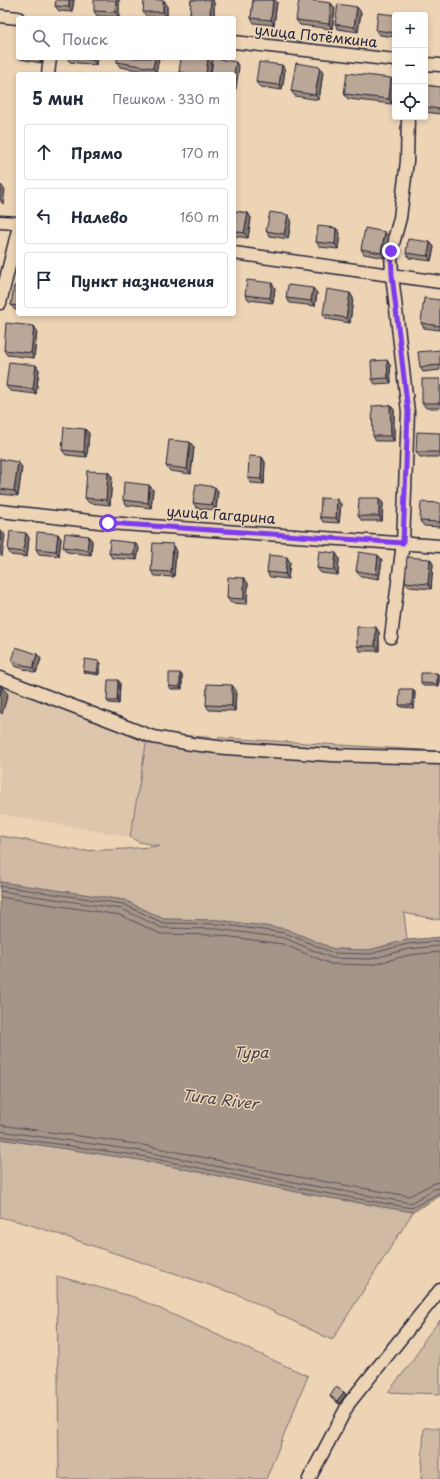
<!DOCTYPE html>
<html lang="ru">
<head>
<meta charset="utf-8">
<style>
  body { margin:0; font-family:"Playpen Sans",sans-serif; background:#f2f2f3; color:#1f2937 }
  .controls { position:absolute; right:12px; top:12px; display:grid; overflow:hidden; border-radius:4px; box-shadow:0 2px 6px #0003 }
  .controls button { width:36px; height:36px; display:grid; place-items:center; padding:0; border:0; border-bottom:1px solid #e0e1e3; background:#fff; color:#1f2937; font:20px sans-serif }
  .stop { position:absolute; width:12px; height:12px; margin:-9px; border:3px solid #7c3aed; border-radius:50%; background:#fff }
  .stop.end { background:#7c3aed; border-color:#fff; box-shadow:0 1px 4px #0008 }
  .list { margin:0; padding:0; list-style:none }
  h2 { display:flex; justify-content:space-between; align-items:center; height:52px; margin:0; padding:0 16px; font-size:17px }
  h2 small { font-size:13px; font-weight:400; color:#747a83 }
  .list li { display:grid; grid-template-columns:26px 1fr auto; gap:12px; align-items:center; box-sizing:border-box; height:56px; margin:0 8px 8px; padding:0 8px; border:1px solid #e0e1e3; border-radius:4px }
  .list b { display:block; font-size:15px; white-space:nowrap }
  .list em { font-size:13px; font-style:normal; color:#747a83 }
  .icon { flex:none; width:22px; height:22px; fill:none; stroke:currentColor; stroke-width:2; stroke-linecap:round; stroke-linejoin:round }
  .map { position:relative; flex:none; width:440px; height:1479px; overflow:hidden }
  .search { position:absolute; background:#fff; box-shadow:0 2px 6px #0003; left:16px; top:16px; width:220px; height:44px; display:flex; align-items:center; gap:10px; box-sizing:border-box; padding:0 14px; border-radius:4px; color:#747a83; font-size:15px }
  .panel { position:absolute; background:#fff; box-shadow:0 2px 6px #0003; left:16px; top:72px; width:220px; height:244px; border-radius:4px }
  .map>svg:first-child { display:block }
  .built { fill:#dec6ac }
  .green { fill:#d0baa4; stroke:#796e70 }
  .water { fill:#a59589; stroke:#71676a }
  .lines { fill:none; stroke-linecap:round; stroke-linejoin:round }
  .shore { stroke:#56505a; stroke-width:1 }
  .street-casing { stroke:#22223b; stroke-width:15 }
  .street { stroke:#edd4b5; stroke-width:12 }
  .wall { fill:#a09082; stroke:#22223b }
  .shaded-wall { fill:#82756a; stroke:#22223b }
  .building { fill:#baa797; stroke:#22223b }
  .route { stroke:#7c3aed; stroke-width:5 }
  .labels { text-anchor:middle; stroke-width:3; stroke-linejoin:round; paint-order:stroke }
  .street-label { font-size:14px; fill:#22223b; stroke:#edd4b5 }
  .water-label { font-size:15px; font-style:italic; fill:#494452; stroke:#edd4b5 }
</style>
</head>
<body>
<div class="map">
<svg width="440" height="1479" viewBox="0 0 440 1479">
  <rect width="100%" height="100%" fill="#edd4b5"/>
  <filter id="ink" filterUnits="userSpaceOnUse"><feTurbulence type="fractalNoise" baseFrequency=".025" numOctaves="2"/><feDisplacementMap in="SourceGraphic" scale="8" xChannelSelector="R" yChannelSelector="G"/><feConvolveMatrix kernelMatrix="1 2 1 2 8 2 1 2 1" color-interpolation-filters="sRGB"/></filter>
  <g filter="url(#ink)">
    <path class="built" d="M 0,681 L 147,739 L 130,837 L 0,814 Z"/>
    <g class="green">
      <path d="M 173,735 L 440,751 L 440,920 L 404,913 L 407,940 L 369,950 L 334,949 L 286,929 L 218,920 L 164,919 L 124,900 L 0,882 L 0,836 L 32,841 L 80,851 L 126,849 L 160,846 L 139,842 L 130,837 L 147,739 Z"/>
      <path d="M 0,1139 L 140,1160 L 307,1194 L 413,1212 L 332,1340 L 239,1295 L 28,1224 L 0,1217 Z"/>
      <path d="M 57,1276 L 134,1297 L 308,1376 L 266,1479 L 59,1479 Z"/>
      <path d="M 440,1320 L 440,1394 L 388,1392 L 412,1362 L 425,1339 Z"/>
      <path d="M 424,1428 L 440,1428 L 440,1479 L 421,1479 Z"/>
    </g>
    <path class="water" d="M 0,882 L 124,900 L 164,919 L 218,920 L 286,929 L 334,949 L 369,950 L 407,940 L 440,937 L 440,1196 L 413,1212 L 307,1194 L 140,1160 L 0,1139 Z"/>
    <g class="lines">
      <g class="shore">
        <path d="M 0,886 L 123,904 L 163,923 L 218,924 L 285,933 L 333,953 L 370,954 L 407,944 L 440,941"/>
        <path d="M 0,891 L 122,909 L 162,928 L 217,929 L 284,938 L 332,958 L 371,959 L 408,949 L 440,946"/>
        <path d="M 0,897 L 120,915 L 161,934 L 217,935 L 282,944 L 331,964 L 371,965 L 409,955 L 440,952"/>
        <path d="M 0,1125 L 143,1145 L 309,1179 L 409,1196 L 432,1184 L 440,1182"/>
        <path d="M 0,1131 L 142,1151 L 308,1185 L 411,1203 L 434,1189 L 440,1188"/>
        <path d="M 0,1136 L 141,1156 L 307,1190 L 412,1208 L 437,1194 L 440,1193"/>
      </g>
      <g class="street-casing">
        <g id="street">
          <path d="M 0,16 L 18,18"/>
          <path d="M 234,42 L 395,60"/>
          <path d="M 425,64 L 440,65"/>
          <path d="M 48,74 L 50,58"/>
          <path d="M 0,222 L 18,223"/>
          <path d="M 234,253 L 440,282"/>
          <path d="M 0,303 L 18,230"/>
          <path d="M 0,511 L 108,523 L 440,546"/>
          <path d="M 391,637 L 403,543 L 408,412 L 392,275 L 391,251 L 400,218 L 407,161 L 408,117"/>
          <path d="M 0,678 L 153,737 L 192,744 L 226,748 L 331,755 L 440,758"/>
          <path d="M 309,1479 L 349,1403 L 440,1290"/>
        </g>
      </g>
      <use href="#street" class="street"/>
    </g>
    <g class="wall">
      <path d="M 74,0 L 72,12 L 59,11 L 55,6 Z"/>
      <path d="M 119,0 L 119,17 L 97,16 L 94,11 Z"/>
      <path d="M 191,0 L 213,0 L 214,3 L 214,18 L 192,18 L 190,16 Z"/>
      <path d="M 253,0 L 275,0 L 277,2 L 274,25 L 254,23 L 251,18 Z"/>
      <path d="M 167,5 L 167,17 L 147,17 L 143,12 Z"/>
      <path d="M 335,8 L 332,29 L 300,25 L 296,20 Z"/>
      <path d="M 361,12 L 358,32 L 338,29 L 335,24 Z"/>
      <path d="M 395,15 L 395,37 L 380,35 L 376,30 Z"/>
      <path d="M 19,58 L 42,58 L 41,63 L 20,59 Z"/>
      <path d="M 67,58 L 97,58 L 96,65 L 70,62 Z"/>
      <path d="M 159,58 L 156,73 L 120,67 L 117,62 Z"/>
      <path d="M 212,63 L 210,74 L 181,74 L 179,72 Z"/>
      <path d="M 282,65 L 285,70 L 282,90 L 260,87 L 256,82 Z"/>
      <path d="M 323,72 L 319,100 L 295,96 L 291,91 Z"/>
      <path d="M 394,83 L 392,104 L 348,99 L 344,94 Z"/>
      <path d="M 425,85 L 440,87 L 440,114 L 425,112 Z"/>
      <path d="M 234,211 L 248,213 L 251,218 L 248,238 L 234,236 Z"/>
      <path d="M 288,215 L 291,220 L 288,239 L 270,236 L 266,231 Z"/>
      <path d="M 336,228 L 340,233 L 338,249 L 320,247 L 316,242 Z"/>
      <path d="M 389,237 L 385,258 L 364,254 L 361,249 Z"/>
      <path d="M 430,242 L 434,247 L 431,261 L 409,258 L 406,253 Z"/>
      <path d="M 18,286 L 18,310 L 15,310 L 11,305 Z"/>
      <path d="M 275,288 L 273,303 L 249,300 L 245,295 Z"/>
      <path d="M 317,293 L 315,306 L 290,303 L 286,298 Z"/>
      <path d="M 350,293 L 353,298 L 350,323 L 327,319 L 323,314 Z"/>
      <path d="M 440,300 L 440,330 L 424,328 L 421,323 Z"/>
      <path d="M 34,326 L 37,331 L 34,358 L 7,355 L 4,350 Z"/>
      <path d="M 440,350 L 440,370 L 423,372 L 420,367 Z"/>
      <path d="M 36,365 L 39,370 L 36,394 L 10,391 L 6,386 Z"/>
      <path d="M 390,365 L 391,383 L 375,384 L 372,379 Z"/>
      <path d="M 440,379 L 440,408 L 426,408 L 422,403 Z"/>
      <path d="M 390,405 L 394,410 L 394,441 L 376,441 L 373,436 Z"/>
      <path d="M 85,429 L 89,433 L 87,457 L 66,455 L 62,450 Z"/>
      <path d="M 440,433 L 440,457 L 420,457 L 416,452 Z"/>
      <path d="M 194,447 L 191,474 L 170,471 L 166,466 Z"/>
      <path d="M 262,457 L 265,462 L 264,484 L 251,483 L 248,478 Z"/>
      <path d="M 0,459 L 22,467 L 18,496 L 0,494 Z"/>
      <path d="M 108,472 L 112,477 L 110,505 L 89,503 L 85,498 Z"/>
      <path d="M 149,485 L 153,490 L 151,508 L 126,505 L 123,500 Z"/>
      <path d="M 218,491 L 216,510 L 197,508 L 193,503 Z"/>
      <path d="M 383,503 L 382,521 L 362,521 L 358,516 Z"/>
      <path d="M 440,503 L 440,527 L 424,526 L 420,521 Z"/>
      <path d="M 341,504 L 339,523 L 323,522 L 320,517 Z"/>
      <path d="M 26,533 L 29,538 L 27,557 L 11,555 L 8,550 Z"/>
      <path d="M 58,534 L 61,539 L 59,556 L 39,554 L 36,549 Z"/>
      <path d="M 89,536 L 92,541 L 91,555 L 67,552 L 63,547 Z"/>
      <path d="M 135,543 L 139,548 L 137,560 L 112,558 L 109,553 Z"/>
      <path d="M 176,549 L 174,577 L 155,576 L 151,571 Z"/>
      <path d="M 378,555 L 382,560 L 379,579 L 360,576 L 356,571 Z"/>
      <path d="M 339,558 L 338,575 L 321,573 L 317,568 Z"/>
      <path d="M 430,559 L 433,564 L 431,589 L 409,587 L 405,582 Z"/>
      <path d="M 290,562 L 288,579 L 270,577 L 267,572 Z"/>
      <path d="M 248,583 L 247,604 L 231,603 L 227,598 Z"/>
      <path d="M 379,632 L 379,651 L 360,651 L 357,646 Z"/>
      <path d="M 37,654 L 41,659 L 36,673 L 15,666 L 12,661 Z"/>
      <path d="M 99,661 L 101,663 L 99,675 L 85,673 L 83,671 Z"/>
      <path d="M 437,673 L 439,675 L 439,686 L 423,686 L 421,683 Z"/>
      <path d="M 182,675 L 182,689 L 171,689 L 169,686 Z"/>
      <path d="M 118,680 L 120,683 L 119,704 L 109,703 L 107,701 Z"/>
      <path d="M 236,690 L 235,711 L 209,710 L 206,705 Z"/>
      <path d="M 415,692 L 414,708 L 401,707 L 399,705 Z"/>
      <path d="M 344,1392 L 346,1395 L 339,1404 L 331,1398 L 330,1396 Z"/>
    </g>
    <g class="shaded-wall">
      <path d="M 69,0 L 74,0 L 72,12 L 69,7 Z"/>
      <path d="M 116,0 L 119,0 L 119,17 L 115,12 Z"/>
      <path d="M 164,0 L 167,5 L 167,17 L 163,12 Z"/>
      <path d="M 211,0 L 213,0 L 214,3 L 214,18 L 211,18 L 210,16 Z"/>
      <path d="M 273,0 L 275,0 L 277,2 L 274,25 L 271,20 Z"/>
      <path d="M 331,3 L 335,8 L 332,29 L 329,24 Z"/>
      <path d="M 357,7 L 361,12 L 358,32 L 354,27 Z"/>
      <path d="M 38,58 L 42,58 L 41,63 Z"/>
      <path d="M 93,58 L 97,58 L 96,65 L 93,60 Z"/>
      <path d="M 155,58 L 159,58 L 156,73 L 153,68 Z"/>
      <path d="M 208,58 L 212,63 L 210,74 L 206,74 Z"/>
      <path d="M 236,62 L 239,67 L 236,89 L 234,86 L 234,74 Z"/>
      <path d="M 282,65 L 285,70 L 282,90 L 279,85 Z"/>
      <path d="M 320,67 L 323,72 L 319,100 L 315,95 Z"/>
      <path d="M 391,78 L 394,83 L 392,104 L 389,99 Z"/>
      <path d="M 1,185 L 5,190 L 3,204 L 0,200 L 0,193 Z"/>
      <path d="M 248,213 L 251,218 L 248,238 L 244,233 Z"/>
      <path d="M 288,215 L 291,220 L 288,239 L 284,234 Z"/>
      <path d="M 336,228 L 340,233 L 338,249 L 335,244 Z"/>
      <path d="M 385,232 L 389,237 L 385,258 L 381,253 Z"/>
      <path d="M 430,242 L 434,247 L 431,261 L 428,256 Z"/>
      <path d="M 272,283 L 275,288 L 273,303 L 270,298 Z"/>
      <path d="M 313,288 L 317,293 L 315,306 L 311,301 Z"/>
      <path d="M 350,293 L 353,298 L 350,323 L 346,318 Z"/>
      <path d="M 34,326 L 37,331 L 34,358 L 31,353 Z"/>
      <path d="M 387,360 L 390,365 L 391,383 L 388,378 Z"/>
      <path d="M 36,365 L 39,370 L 36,394 L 33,389 Z"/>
      <path d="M 390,405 L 394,410 L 394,441 L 391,436 Z"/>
      <path d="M 85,429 L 89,433 L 87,457 L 84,452 Z"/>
      <path d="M 190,442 L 194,447 L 191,474 L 187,469 Z"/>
      <path d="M 262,457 L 265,462 L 264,484 L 261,479 Z"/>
      <path d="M 18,462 L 22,467 L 18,496 L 14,491 Z"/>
      <path d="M 108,472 L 112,477 L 110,505 L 106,500 Z"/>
      <path d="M 149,485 L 153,490 L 151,508 L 148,503 Z"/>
      <path d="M 215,487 L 218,491 L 216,510 L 212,505 Z"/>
      <path d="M 379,498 L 383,503 L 382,521 L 379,516 Z"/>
      <path d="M 337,499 L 341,504 L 339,523 L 336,518 Z"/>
      <path d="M 1,530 L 5,535 L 2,557 L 0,554 L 0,542 Z"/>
      <path d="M 26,533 L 29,538 L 27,557 L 23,552 Z"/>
      <path d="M 58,534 L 61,539 L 59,556 L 56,551 Z"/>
      <path d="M 89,536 L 92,541 L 91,555 L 87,550 Z"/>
      <path d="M 135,543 L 139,548 L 137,560 L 134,555 Z"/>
      <path d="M 173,544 L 176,549 L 174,577 L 171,572 Z"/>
      <path d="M 336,553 L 339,558 L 338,575 L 334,570 Z"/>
      <path d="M 378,555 L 382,560 L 379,579 L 376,574 Z"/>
      <path d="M 287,557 L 290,562 L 288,579 L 285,574 Z"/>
      <path d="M 430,559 L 433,564 L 431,589 L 428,584 Z"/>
      <path d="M 244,578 L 248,583 L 247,604 L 244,599 Z"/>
      <path d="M 376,627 L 379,632 L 379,651 L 375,646 Z"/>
      <path d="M 37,654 L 41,659 L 36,673 L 33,668 Z"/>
      <path d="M 99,661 L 101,663 L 99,675 L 97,673 Z"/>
      <path d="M 180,673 L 182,675 L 182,689 L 180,687 Z"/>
      <path d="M 437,673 L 439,675 L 439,686 L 437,684 Z"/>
      <path d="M 118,680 L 120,683 L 119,704 L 117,701 Z"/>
      <path d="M 232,685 L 236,690 L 235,711 L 232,706 Z"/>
      <path d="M 2,687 L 8,694 L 2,714 L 0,712 L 0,695 Z"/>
      <path d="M 413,689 L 415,692 L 414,708 L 412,705 Z"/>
      <path d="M 344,1392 L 346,1395 L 339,1404 L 337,1401 Z"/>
    </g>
    <g class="building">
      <path d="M 56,0 L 69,0 L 69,7 L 55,6 Z"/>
      <path d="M 94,0 L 116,0 L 115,12 L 94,11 Z"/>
      <path d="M 144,0 L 163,0 L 163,12 L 143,12 Z"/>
      <path d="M 191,0 L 211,0 L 210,16 L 190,16 Z"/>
      <path d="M 253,0 L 273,0 L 271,20 L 251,18 Z"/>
      <path d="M 299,0 L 308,0 L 331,3 L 329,24 L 296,20 Z"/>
      <path d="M 338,4 L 357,7 L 354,27 L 335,24 Z"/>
      <path d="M 378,13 L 395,15 L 395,33 L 376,30 Z"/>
      <path d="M 76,58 L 93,58 L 93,60 Z"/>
      <path d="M 117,58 L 155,58 L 153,68 L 117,62 Z"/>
      <path d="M 181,58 L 208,58 L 206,74 L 193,74 L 179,72 Z"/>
      <path d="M 213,58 L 236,62 L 234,74 L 211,74 Z"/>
      <path d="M 259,62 L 282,65 L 279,85 L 256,82 Z"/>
      <path d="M 296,63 L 320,67 L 315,95 L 291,91 Z"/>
      <path d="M 347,73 L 391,78 L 389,99 L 344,94 Z"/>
      <path d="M 425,85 L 440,87 L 440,109 L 425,107 Z"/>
      <path d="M 234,211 L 248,213 L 244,233 L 234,231 Z"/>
      <path d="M 270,212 L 288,215 L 284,234 L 266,231 Z"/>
      <path d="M 318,226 L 336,228 L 335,244 L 316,242 Z"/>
      <path d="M 365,228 L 385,232 L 381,253 L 361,249 Z"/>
      <path d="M 408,239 L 430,242 L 428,256 L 406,253 Z"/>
      <path d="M 247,280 L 272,283 L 270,298 L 245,295 Z"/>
      <path d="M 288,285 L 313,288 L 311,301 L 286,298 Z"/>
      <path d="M 14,286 L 18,286 L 18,306 L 11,305 Z"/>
      <path d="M 327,289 L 350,293 L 346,318 L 323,314 Z"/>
      <path d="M 424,298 L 440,300 L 440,326 L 421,323 Z"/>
      <path d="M 6,323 L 34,326 L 31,353 L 4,350 Z"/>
      <path d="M 440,350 L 440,365 L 420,367 L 418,352 Z"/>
      <path d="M 387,360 L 388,378 L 372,379 L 371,361 Z"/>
      <path d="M 9,362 L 36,365 L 33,389 L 6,386 Z"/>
      <rect x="422" y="379" width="18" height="24"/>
      <path d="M 390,405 L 391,436 L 373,436 L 372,406 Z"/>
      <path d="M 64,427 L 85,429 L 84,452 L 62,450 Z"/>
      <path d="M 417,432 L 440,433 L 440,452 L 416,452 Z"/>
      <path d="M 169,440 L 190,442 L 187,469 L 166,466 Z"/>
      <path d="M 249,456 L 262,457 L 261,479 L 248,478 Z"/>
      <path d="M 0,459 L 18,462 L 14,491 L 0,489 Z"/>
      <path d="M 87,471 L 108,472 L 106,500 L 85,498 Z"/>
      <path d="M 124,482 L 149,485 L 148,503 L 123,500 Z"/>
      <path d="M 196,484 L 215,487 L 212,505 L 193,503 Z"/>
      <path d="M 321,498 L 337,499 L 336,518 L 320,517 Z"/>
      <path d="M 359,498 L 379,498 L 379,516 L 358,516 Z"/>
      <path d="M 421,502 L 440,503 L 440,522 L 420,521 Z"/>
      <path d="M 0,530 L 1,530 L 0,542 Z"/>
      <path d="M 10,531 L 26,533 L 23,552 L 8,550 Z"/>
      <path d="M 37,532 L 58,534 L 56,551 L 36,549 Z"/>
      <path d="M 65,533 L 89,536 L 87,550 L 63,547 Z"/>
      <path d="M 110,540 L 135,543 L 134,555 L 109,553 Z"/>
      <path d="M 153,543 L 173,544 L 171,572 L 151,571 Z"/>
      <path d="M 319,551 L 336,553 L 334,570 L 317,568 Z"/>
      <path d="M 359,552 L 378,555 L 376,574 L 356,571 Z"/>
      <path d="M 269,555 L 287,557 L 285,574 L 267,572 Z"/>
      <path d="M 407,557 L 430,559 L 428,584 L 405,582 Z"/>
      <path d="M 228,577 L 244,578 L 244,599 L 227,598 Z"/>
      <path d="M 357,627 L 376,627 L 375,646 L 357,646 Z"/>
      <path d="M 16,647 L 37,654 L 33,668 L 12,661 Z"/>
      <path d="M 85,659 L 99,661 L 97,673 L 83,671 Z"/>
      <path d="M 169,673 L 180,673 L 180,687 L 169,686 Z"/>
      <path d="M 421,673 L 437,673 L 437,684 L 421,683 Z"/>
      <path d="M 108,680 L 118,680 L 117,701 L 107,701 Z"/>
      <path d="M 207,684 L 232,685 L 232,706 L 206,705 Z"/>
      <path d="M 0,686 L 2,687 L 0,695 Z"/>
      <path d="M 400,689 L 413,689 L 412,705 L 399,705 Z"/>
      <path d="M 336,1387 L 344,1392 L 337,1401 L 330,1396 Z"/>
    </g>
  </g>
  <g class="lines" filter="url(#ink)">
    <path class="route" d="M 108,523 L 403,543 L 408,412 L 392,275 L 391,251"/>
  </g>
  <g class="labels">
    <g class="street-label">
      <text transform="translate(316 36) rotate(6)" y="5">улица Потёмкина</text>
      <text transform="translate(221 515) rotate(4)" y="5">улица Гагарина</text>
    </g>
    <g class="water-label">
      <text x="251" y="1058">Тура</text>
      <text transform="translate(220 1100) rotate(7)" y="5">Tura River</text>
    </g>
  </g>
</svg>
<div class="controls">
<button>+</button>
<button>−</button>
<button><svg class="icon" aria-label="locate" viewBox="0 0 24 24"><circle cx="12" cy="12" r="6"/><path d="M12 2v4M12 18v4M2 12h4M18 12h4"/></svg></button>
</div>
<div class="stop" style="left:108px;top:523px"></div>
<div class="stop end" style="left:391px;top:251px"></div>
<div class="search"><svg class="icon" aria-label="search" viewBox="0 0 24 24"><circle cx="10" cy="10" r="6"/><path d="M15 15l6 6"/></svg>Поиск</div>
<section class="panel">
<h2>5 мин<small>Пешком · 330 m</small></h2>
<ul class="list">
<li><svg class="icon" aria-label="ahead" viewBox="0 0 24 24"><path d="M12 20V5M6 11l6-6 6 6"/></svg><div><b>Прямо</b></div><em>170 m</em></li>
<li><svg class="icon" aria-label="left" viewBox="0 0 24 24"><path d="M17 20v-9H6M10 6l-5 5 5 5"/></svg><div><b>Налево</b></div><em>160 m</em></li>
<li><svg class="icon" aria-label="arrive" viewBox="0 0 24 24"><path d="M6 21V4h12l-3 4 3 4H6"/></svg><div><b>Пункт назначения</b></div></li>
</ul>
</section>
</div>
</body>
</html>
